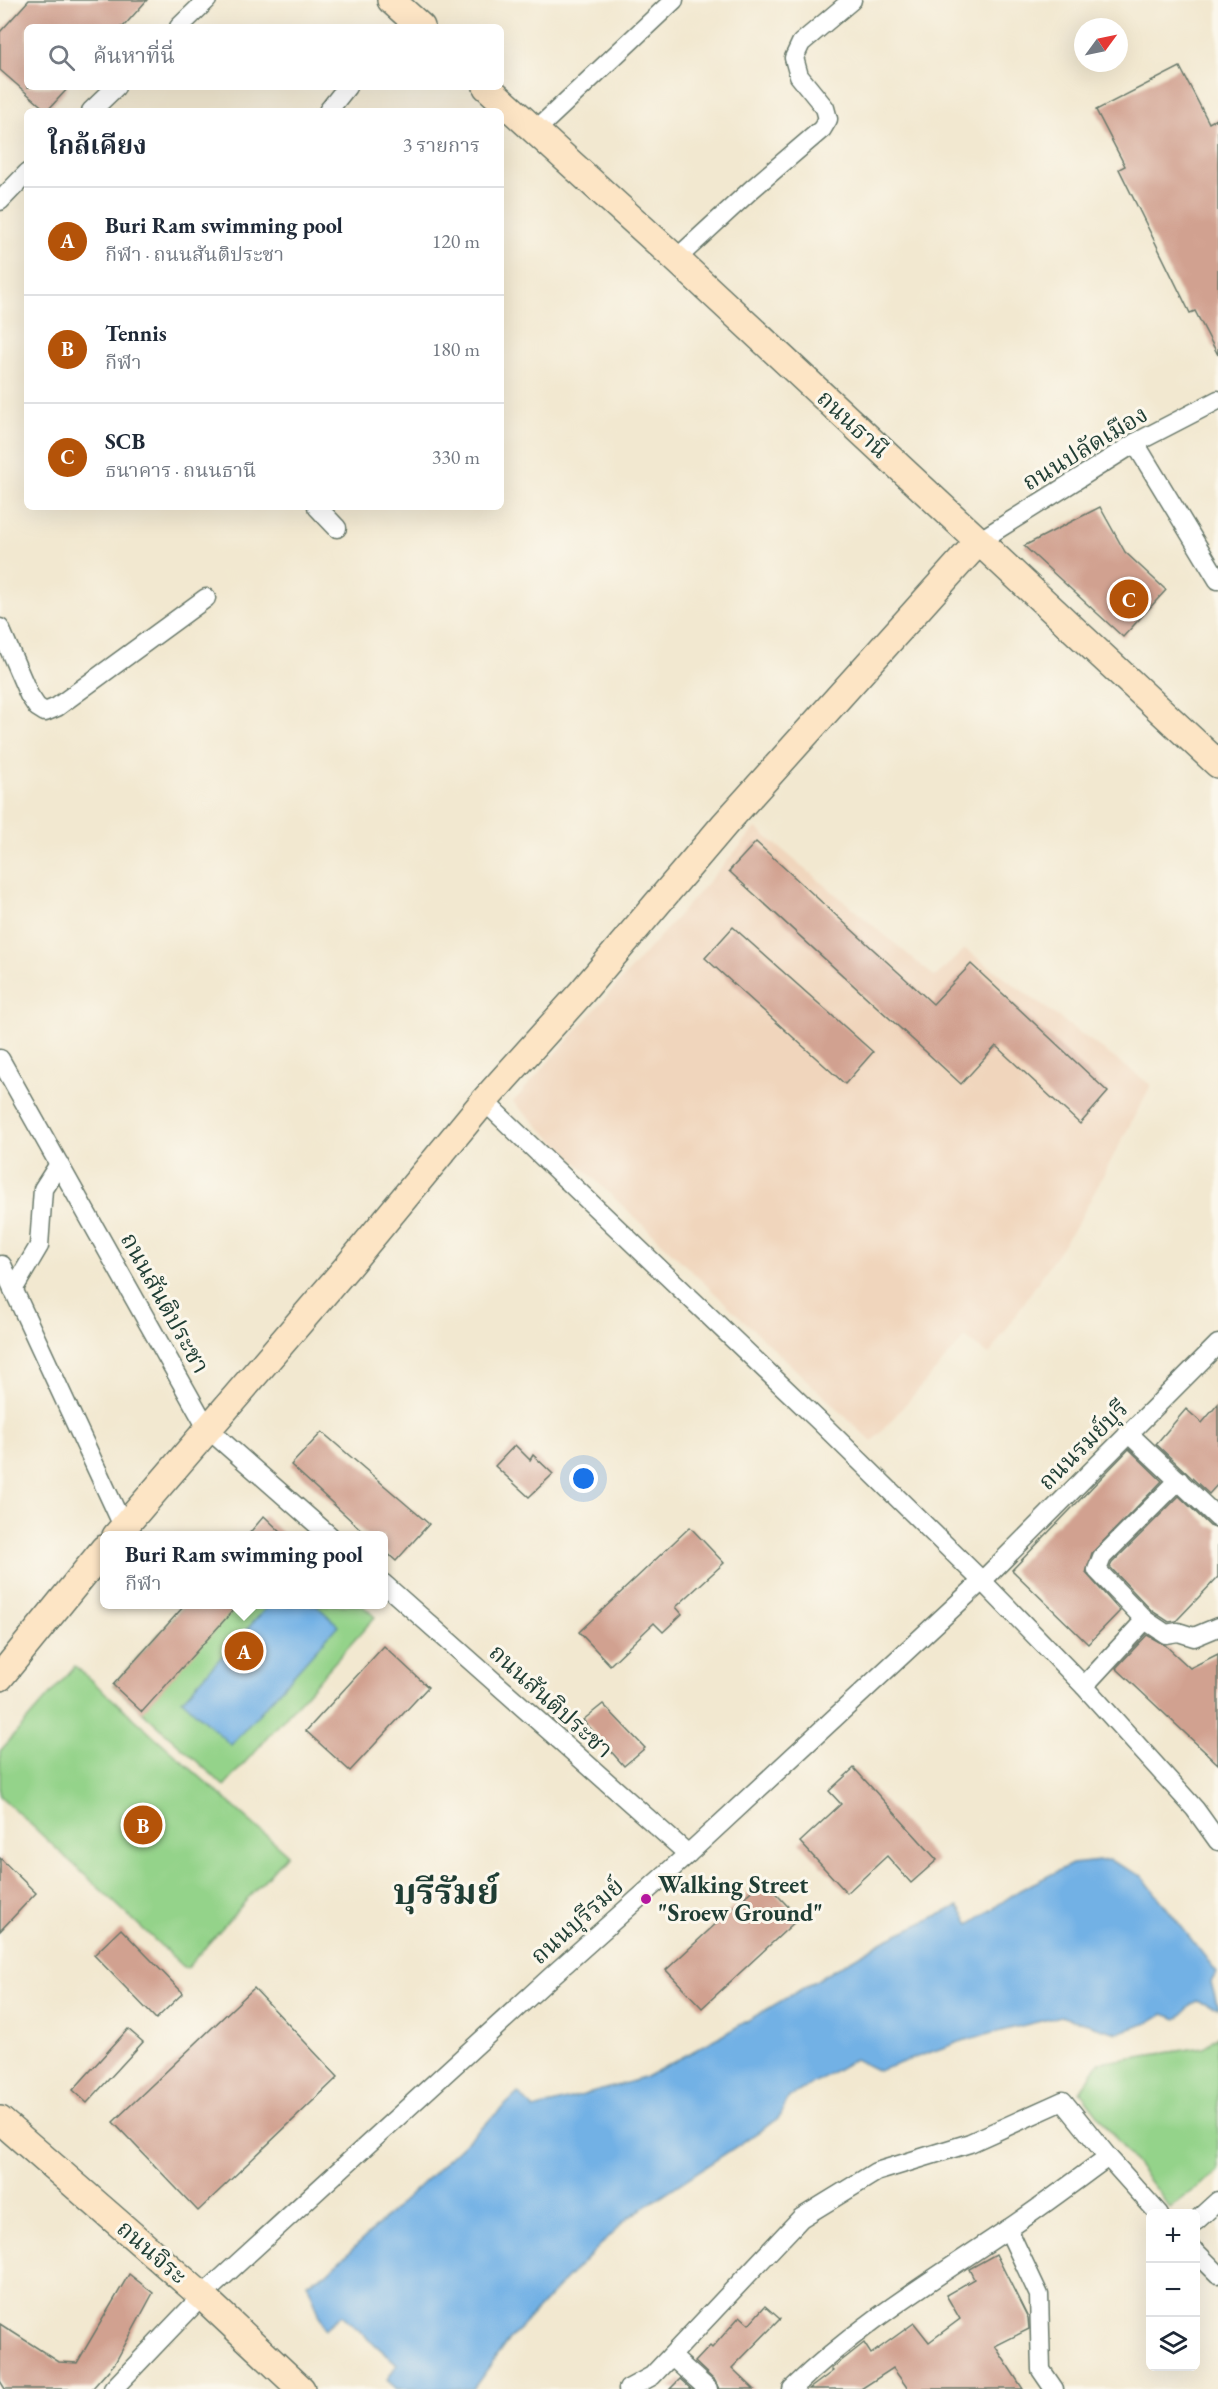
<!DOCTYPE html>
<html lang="th">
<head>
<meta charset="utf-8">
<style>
  body { margin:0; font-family:"EB Garamond","Noto Serif Thai",serif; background:#f6f6f7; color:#1f2937 }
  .controls { position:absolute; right:18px; bottom:18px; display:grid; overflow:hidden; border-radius:9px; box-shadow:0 6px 24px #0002 }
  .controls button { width:54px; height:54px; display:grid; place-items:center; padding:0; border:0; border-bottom:2px solid #e0e1e3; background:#fff; color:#1f2937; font:30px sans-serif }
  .compass { position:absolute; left:1074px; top:18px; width:54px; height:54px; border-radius:50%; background:#fff; box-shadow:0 6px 24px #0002; rotate:57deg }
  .you { position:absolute; left:584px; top:1479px; width:21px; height:21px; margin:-15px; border:4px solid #fff; border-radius:50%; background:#1a73e8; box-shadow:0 0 0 9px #1a73e833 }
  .badge { display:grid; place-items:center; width:39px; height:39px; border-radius:50%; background:#b45309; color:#fff; font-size:20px; font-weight:700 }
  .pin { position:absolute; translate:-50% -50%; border:3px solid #fff; box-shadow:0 2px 6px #0006 }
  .popup { position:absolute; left:100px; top:1531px; width:288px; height:78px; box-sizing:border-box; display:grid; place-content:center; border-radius:9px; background:#fff; filter:drop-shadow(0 2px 4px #0005); font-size:20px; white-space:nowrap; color:#747a83 }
  .popup b { font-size:22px; color:#1f2937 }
  .popup::after { content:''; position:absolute; left:50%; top:100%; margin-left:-12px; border:12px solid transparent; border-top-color:#fff }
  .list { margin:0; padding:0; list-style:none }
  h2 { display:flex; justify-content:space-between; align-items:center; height:78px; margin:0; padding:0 24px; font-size:26px }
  h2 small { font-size:20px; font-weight:400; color:#747a83 }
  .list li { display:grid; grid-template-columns:39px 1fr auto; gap:18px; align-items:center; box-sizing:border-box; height:108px; padding:0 24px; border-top:2px solid #e0e1e3 }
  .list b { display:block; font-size:22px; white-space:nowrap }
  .list p { margin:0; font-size:20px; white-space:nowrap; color:#747a83 }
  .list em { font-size:20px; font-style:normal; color:#747a83 }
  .icon { flex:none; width:33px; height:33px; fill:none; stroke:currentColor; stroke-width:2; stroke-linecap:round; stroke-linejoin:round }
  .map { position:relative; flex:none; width:1218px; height:2389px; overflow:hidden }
  .search { position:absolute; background:#fff; box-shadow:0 6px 24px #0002; left:24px; top:24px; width:480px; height:66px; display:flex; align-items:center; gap:15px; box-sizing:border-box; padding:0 21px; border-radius:9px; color:#747a83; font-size:22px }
  .panel { position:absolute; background:#fff; box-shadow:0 6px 24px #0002; left:24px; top:108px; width:480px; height:402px; border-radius:9px }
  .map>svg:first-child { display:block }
  .built { fill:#f0d5bc }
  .green { fill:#94d38a; stroke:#5a885f; stroke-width:1.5 }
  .water { fill:#72b1e5; stroke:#48778c; stroke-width:1.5 }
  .building { fill:#d1a190 }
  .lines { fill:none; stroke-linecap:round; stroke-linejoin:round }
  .street-casing { stroke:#69796b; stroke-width:21 }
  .secondary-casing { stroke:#69796b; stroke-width:30 }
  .street { stroke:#fff; stroke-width:18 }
  .secondary { stroke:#fde5c5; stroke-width:27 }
  .poi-dot { fill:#b5179e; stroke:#fbf7ec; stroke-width:2 }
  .labels { text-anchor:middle; stroke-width:6; stroke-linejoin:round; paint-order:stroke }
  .street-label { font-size:24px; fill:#1f3d34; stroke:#fbf7ec }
  .poi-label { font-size:24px; font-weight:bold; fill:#1f3d34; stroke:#fbf7ec; text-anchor:start }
  .town-label { font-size:36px; font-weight:bold; fill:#1f3d34; stroke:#fbf7ec }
</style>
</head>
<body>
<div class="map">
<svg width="1218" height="2389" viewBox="0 0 1218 2389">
  <rect width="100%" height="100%" fill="#fbf7ec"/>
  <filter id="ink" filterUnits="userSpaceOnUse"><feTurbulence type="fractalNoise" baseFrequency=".0167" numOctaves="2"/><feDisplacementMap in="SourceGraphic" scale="12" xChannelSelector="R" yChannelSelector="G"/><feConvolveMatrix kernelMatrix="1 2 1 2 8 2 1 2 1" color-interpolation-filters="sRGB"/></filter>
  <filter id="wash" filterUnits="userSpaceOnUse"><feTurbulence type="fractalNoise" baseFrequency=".008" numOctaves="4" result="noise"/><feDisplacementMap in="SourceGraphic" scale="24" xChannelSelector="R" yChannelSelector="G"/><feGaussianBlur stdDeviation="1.35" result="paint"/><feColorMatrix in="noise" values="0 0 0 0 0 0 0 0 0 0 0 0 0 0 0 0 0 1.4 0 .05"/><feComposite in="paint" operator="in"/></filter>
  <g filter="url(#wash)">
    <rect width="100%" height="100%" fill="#f2e8d0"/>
    <path class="built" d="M 756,828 L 935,977 L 965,949 L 1151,1085 L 1079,1221 L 989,1355 L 965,1337 L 872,1442 L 513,1102 Z"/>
    <g class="green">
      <path d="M 185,1605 L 362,1605 L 375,1617 L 224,1786 L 113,1685 Z"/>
      <path d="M 75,1666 L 287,1854 L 186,1969 L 0,1796 L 0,1751 Z"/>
      <path d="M 1218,2036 L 1218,2172 L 1170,2208 L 1080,2092 L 1099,2063 L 1204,2047 Z"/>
    </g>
    <g class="water">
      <path d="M 269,1605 L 316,1605 L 338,1625 L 231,1745 L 182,1700 Z"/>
      <path d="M 1109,1860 L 1142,1876 L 1217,1972 L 1211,1982 L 1218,2008 L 1196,2001 L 1177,2019 L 1163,2014 L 1148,2023 L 1117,2033 L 1061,2016 L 965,2040 L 878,2071 L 855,2059 L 789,2097 L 778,2119 L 629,2217 L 568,2277 L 507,2342 L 473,2389 L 397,2389 L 387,2380 L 397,2364 L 342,2315 L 325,2329 L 307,2282 L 326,2274 L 518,2093 L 534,2109 L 644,2078 L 723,2035 L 885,1940 L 958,1906 L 970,1924 L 1020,1890 L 1072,1864 Z"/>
    </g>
    <g id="blocks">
      <g class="building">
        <path d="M 29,0 L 147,0 L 123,27 L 27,27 L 27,87 L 69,87 L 47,111 L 0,70 L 0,32 Z"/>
        <path d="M 1180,67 L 1209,123 L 1218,118 L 1218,355 L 1195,311 L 1190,313 L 1119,169 L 1125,166 L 1096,110 Z"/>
        <path d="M 1100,507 L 1125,552 L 1166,590 L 1123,637 L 1024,546 Z"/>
        <path d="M 756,842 L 933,1004 L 971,964 L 1108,1092 L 1080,1124 L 996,1046 L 961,1084 L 729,871 Z"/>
        <path d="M 733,927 L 873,1052 L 845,1084 L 705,958 Z"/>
        <path d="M 1218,1404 L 1218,1484 L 1209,1494 L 1156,1444 L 1186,1409 L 1202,1423 Z"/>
        <path d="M 322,1432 L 429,1524 L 396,1561 L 384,1550 L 384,1536 L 368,1536 L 291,1465 Z"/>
        <path d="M 515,1445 L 530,1460 L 533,1455 L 553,1474 L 529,1497 L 495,1466 Z"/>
        <path d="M 1129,1449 L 1162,1481 L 1092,1553 L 1086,1573 L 1120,1611 L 1088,1644 L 1012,1570 Z"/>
        <path d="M 1179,1496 L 1210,1526 L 1218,1529 L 1218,1577 L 1176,1621 L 1169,1622 L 1152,1611 L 1110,1567 L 1112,1563 Z"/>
        <path d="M 264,1516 L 285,1536 L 247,1536 Z"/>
        <path d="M 690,1527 L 724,1563 L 676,1607 L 682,1614 L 663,1632 L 654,1623 L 610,1665 L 579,1632 Z"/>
        <path d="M 185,1605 L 238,1605 L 142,1712 L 113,1685 Z"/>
        <path d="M 1147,1635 L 1165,1645 L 1190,1668 L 1218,1654 L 1218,1764 L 1116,1668 Z"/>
        <path d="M 384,1646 L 428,1687 L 350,1771 L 306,1731 Z"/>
        <path d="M 603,1704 L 645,1748 L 624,1766 L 583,1720 Z"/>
        <path d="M 854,1768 L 937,1860 L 911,1883 L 887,1856 L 847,1893 L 800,1842 L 841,1804 L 829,1791 Z"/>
        <path d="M 0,1858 L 36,1893 L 0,1931 Z"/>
        <path d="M 763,1880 L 799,1918 L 702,2008 L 666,1970 Z"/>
        <path d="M 121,1929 L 183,1993 L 156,2019 L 94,1955 Z"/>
        <path d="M 254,1988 L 338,2077 L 198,2211 L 113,2122 Z"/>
        <path d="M 128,2029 L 143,2042 L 87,2103 L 73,2090 Z"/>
        <path d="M 996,2254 L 1028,2318 L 1029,2329 L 995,2346 L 1023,2389 L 908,2389 L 893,2368 L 861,2389 L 809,2389 L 833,2371 L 831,2369 L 864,2343 L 871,2354 L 914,2323 L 929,2342 L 960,2319 L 946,2295 L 974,2279 L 969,2269 Z"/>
        <path d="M 129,2274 L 153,2293 L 115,2363 L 92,2389 L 5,2389 L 0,2381 L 0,2324 L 59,2362 L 77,2363 Z"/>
        <path d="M 765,2306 L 780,2319 L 732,2368 L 754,2389 L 719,2389 L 715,2381 L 695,2362 L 710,2346 L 712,2348 L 740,2316 L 749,2324 Z"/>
        <path d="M 680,2379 L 691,2389 L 670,2389 Z"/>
      </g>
    </g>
  </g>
  <g filter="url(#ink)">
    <use href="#blocks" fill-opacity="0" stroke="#69796b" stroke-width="1.5"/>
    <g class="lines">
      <g class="street-casing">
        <g id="street">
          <path d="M 179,27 L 207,0"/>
          <path d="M 91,111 L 116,87"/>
          <path d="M 328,111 L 347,87"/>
          <path d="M 535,131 L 674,0"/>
          <path d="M 0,201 L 27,173"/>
          <path d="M 676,259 L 752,189 L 822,129 L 828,119 L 825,108 L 799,76 L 794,58 L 801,43 L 852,0"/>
          <path d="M 1135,443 L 1218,580"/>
          <path d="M 317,507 L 337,528"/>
          <path d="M 979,541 L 1135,443 L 1218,400"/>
          <path d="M 0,628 L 29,695 L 37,707 L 45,712 L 57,707 L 206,598"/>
          <path d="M 0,1059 L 207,1428 L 330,1536"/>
          <path d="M 484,1101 L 819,1421 L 982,1581 L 1084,1686 L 1195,1809 L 1218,1841"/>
          <path d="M 0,1266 L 2,1265 L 123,1526"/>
          <path d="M 13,1290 L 39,1246 L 43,1189 L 59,1164"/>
          <path d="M 1128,1433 L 1218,1518"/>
          <path d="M 1179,1480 L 1102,1557 L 1097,1570 L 1145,1620 L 1166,1634 L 1178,1632 L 1194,1637 L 1218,1627"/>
          <path d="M 383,1583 L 688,1854"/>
          <path d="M 1084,1686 L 1145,1620"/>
          <path d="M 1196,2221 L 1218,2201"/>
          <path d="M 1008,2229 L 1039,2295 L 1041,2370 L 1054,2389"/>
          <path d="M 1196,2252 L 1218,2274"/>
          <path d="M 671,2356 L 708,2389"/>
          <path d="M 113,2389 L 202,2296 L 554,1974 L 688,1854 L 982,1581 L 1218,1344"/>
          <path d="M 628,2389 L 652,2376 L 801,2218 L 876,2172 L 970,2143 L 1063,2101 L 1108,2157 L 1159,2214"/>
          <path d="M 792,2389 C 856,2326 934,2279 1008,2229 C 1042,2206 1075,2181 1108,2157"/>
        </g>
      </g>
      <g class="secondary-casing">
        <g id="secondary">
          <path d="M 391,0 L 421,27"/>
          <path d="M 487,87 L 676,259 L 1218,764"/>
          <path d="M 116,1536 L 348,1266 L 484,1101 L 582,992 L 724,825 L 979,541"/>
          <path d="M 0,1677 L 104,1549"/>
          <path d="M 0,2120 L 202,2296 L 301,2389"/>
        </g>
      </g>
      <use href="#street" class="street"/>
      <use href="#secondary" class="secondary"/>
    </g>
  </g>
  <circle class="poi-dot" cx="646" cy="1899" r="6"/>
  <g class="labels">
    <g class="street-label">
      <text transform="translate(853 424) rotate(43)" y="8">ถนนธานี</text>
      <text transform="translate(1085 448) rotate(-31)" y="8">ถนนปลัดเมือง</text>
      <text transform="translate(165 1303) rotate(61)" y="8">ถนนสันติประชา</text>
      <text transform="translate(1083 1445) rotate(-45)" y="8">ถนนรมย์บุรี</text>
      <text transform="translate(551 1701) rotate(42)" y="8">ถนนสันติประชา</text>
      <text transform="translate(577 1921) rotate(-42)" y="8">ถนนบุรีรมย์</text>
      <text transform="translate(152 2252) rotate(41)" y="8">ถนนจิระ</text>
    </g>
    <g class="poi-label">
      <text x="658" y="1893">Walking Street<tspan x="658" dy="28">"Sroew Ground"</tspan></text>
    </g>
    <g class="town-label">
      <text x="446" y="1904">บุรีรัมย์</text>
    </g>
  </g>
</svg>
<div class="controls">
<button>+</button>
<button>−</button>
<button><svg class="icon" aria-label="layers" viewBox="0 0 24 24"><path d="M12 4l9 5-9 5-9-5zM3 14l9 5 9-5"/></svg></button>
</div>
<svg class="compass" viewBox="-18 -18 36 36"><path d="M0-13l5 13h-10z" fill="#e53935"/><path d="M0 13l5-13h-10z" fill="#747a83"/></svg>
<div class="you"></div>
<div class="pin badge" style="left:244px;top:1651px">A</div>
<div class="popup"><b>Buri Ram swimming pool</b>กีฬา</div>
<div class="pin badge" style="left:143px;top:1825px">B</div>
<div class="pin badge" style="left:1129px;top:599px">C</div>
<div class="search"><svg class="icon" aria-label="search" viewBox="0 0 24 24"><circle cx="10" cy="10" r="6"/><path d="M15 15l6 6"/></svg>ค้นหาที่นี่</div>
<section class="panel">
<h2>ใกล้เคียง<small>3 รายการ</small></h2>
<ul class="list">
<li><span class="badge">A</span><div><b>Buri Ram swimming pool</b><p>กีฬา · ถนนสันติประชา</p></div><em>120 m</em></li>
<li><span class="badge">B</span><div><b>Tennis</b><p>กีฬา</p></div><em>180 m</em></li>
<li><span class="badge">C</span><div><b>SCB</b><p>ธนาคาร · ถนนธานี</p></div><em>330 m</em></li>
</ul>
</section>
</div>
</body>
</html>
